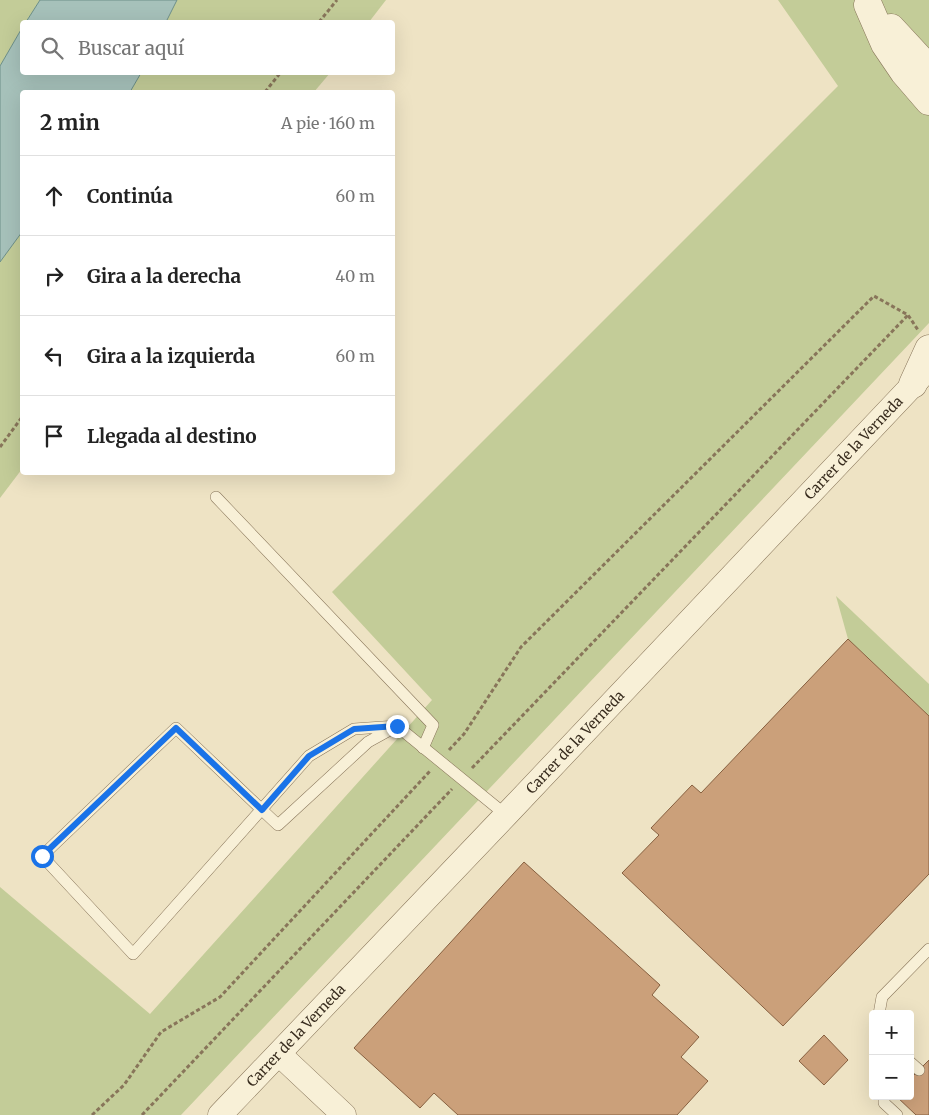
<!DOCTYPE html>
<html lang="es">
<head>
<meta charset="utf-8">
<style>
  body { margin:0; font-family:Merriweather,serif; background:#f6f6f6; color:#222 }
  .controls { position:absolute; right:15px; bottom:15px; display:grid; overflow:hidden; border-radius:5px; box-shadow:0 5px 20px #0002 }
  .controls button { width:45px; height:45px; display:grid; place-items:center; padding:0; border:0; border-bottom:1px solid #e0e0e0; background:#fff; color:#222; font:25px sans-serif }
  .stop { position:absolute; width:15px; height:15px; margin:-11px; border:4px solid #1a73e8; border-radius:50%; background:#fff }
  .stop.end { background:#1a73e8; border-color:#fff; box-shadow:0 1px 5px #0008 }
  .list { margin:0; padding:0; list-style:none }
  h2 { display:flex; justify-content:space-between; align-items:center; height:65px; margin:0; padding:0 20px; font-size:21px }
  h2 small { font-size:16px; font-weight:400; color:#767676 }
  .list li { display:grid; grid-template-columns:32px 1fr auto; gap:15px; align-items:center; box-sizing:border-box; height:80px; padding:0 20px; border-top:1px solid #e0e0e0 }
  .list b { display:block; font-size:19px; white-space:nowrap }
  .list em { font-size:16px; font-style:normal; color:#767676 }
  .icon { flex:none; width:28px; height:28px; fill:none; stroke:currentColor; stroke-width:2; stroke-linecap:round; stroke-linejoin:round }
  .map { position:relative; flex:none; width:929px; height:1115px; overflow:hidden }
  .search { position:absolute; background:#fff; box-shadow:0 5px 20px #0002; left:20px; top:20px; width:375px; height:55px; display:flex; align-items:center; gap:12px; box-sizing:border-box; padding:0 18px; border-radius:5px; color:#767676; font-size:19px }
  .panel { position:absolute; background:#fff; box-shadow:0 5px 20px #0002; left:20px; top:90px; width:375px; height:385px; border-radius:5px }
  .map>svg:first-child { display:block }
  .green { fill:#c3cc98 }
  .water { fill:#a6c1ba; stroke:#6c8f88 }
  .building { fill:#cba07a; stroke:#876040 }
  .lines { fill:none; stroke-linecap:round; stroke-linejoin:round }
  .service-casing { stroke:#88755a; stroke-width:12 }
  .minor-casing { stroke:#88755a; stroke-width:25 }
  .tertiary-casing { stroke:#88755a; stroke-width:29 }
  .path { stroke:#88755a; stroke-width:3; stroke-dasharray:4 2.5; stroke-linecap:butt }
  .service { stroke:#f8f0d7; stroke-width:11 }
  .minor { stroke:#f8f0d7; stroke-width:24 }
  .tertiary { stroke:#f8f0d7; stroke-width:28 }
  .route { stroke:#1a73e8; stroke-width:6 }
  .labels { text-anchor:middle; stroke-width:5; stroke-linejoin:round; paint-order:stroke }
  .street-label { font-size:14px; fill:#382c1e; stroke:#f5edd3 }
</style>
</head>
<body>
<div class="map">
<svg width="929" height="1115" viewBox="0 0 929 1115">
  <rect width="100%" height="100%" fill="#eee3c4"/>
  <g class="green">
    <path d="M 0,0 L 40,0 L 26,22 L 22,22 L 22,28 L 0,66 Z"/>
    <path d="M 177,0 L 386,0 L 369,22 L 166,22 Z"/>
    <path d="M 778,0 L 929,0 L 929,323 L 181,1115 L 0,1115 L 0,887 L 150,1014 L 432,700 L 332,592 L 838,86 Z"/>
    <path d="M 141,73 L 330,73 L 314,92 L 130,92 Z"/>
    <path d="M 22,232 L 22,469 L 0,498 L 0,262 Z"/>
    <path d="M 836,596 L 929,684 L 929,716 L 848,639 Z"/>
  </g>
  <g class="water">
    <path d="M 40,0 L 177,0 L 166,22 L 26,22 Z"/>
    <path d="M 22,28 L 22,72 L 141,73 L 130,92 L 22,92 L 22,232 L 0,262 L 0,66 Z"/>
  </g>
  <g class="building">
    <path d="M 848,639 L 929,716 L 929,874 L 783,1026 L 622,873 L 659,835 L 651,828 L 692,785 L 701,793 Z"/>
    <path d="M 524,862 L 660,985 L 652,995 L 699,1037 L 681,1057 L 708,1081 L 677,1115 L 458,1115 L 434,1093 L 420,1108 L 354,1048 Z"/>
    <path d="M 824,1035 L 848,1060 L 824,1085 L 799,1061 Z"/>
    <path d="M 929,1060 L 929,1115 L 916,1115 L 896,1096 L 910,1096 L 910,1072 L 914,1075 Z"/>
  </g>
  <g class="lines">
    <g class="service-casing">
      <g id="service">
        <path d="M 216,497 L 433,725 L 423,748"/>
        <path d="M 397,726 L 506,815"/>
        <path d="M 261,809 L 278,825 L 368,742 L 397,726 L 354,729 L 309,756 L 133,954 L 42,856 L 176,728 L 261,809"/>
        <path d="M 879,1014 L 882,997 L 929,949"/>
        <path d="M 910,1062 L 919,1070"/>
        <path d="M 884,1096 L 884,1103 L 897,1115"/>
      </g>
    </g>
    <g class="minor-casing">
      <g id="minor">
        <path d="M 279,1054 L 344,1115"/>
        <path id="s1" d="M 220,1115 L 506,815 L 926,371"/>
      </g>
    </g>
    <g class="tertiary-casing">
      <g id="tertiary">
        <path d="M 868,5 L 885,44 L 904,72 L 929,101"/>
        <path d="M 891,28 L 929,69"/>
        <path d="M 913,384 L 929,349"/>
      </g>
    </g>
    <g class="path">
      <path d="M 319,22 L 337,0"/>
      <path d="M 265,92 L 281,72"/>
      <path d="M 0,447 L 22,417"/>
      <path d="M 449,750 L 464,734 L 521,647 L 874,296 L 908,315 L 918,330"/>
      <path d="M 472,768 L 908,315"/>
      <path d="M 92,1115 L 124,1085 L 161,1032 L 220,997 L 430,771"/>
      <path d="M 142,1115 L 452,789"/>
    </g>
    <use href="#service" class="service"/>
    <use href="#minor" class="minor"/>
    <use href="#tertiary" class="tertiary"/>
  </g>
  <g class="lines">
    <path class="route" d="M 42,856 L 176,728 L 262,810 L 309,756 L 354,729 L 397,726"/>
  </g>
  <g class="labels">
    <g class="street-label">
      <text dy="5" stroke="none"><textPath href="#s1" startOffset="920">Carrer de la Verneda</textPath></text>
      <text dy="5" stroke="none"><textPath href="#s1" startOffset="515">Carrer de la Verneda</textPath></text>
      <text dy="5" stroke="none"><textPath href="#s1" startOffset="110">Carrer de la Verneda</textPath></text>
    </g>
  </g>
</svg>
<div class="controls">
<button>+</button>
<button>−</button>
</div>
<div class="stop" style="left:42px;top:856px"></div>
<div class="stop end" style="left:397px;top:726px"></div>
<div class="search"><svg class="icon" aria-label="search" viewBox="0 0 24 24"><circle cx="10" cy="10" r="6"/><path d="M15 15l6 6"/></svg>Buscar aquí</div>
<section class="panel">
<h2>2 min<small>A pie · 160 m</small></h2>
<ul class="list">
<li><svg class="icon" aria-label="ahead" viewBox="0 0 24 24"><path d="M12 20V5M6 11l6-6 6 6"/></svg><div><b>Continúa</b></div><em>60 m</em></li>
<li><svg class="icon" aria-label="right" viewBox="0 0 24 24"><path d="M7 20v-9h11M14 6l5 5-5 5"/></svg><div><b>Gira a la derecha</b></div><em>40 m</em></li>
<li><svg class="icon" aria-label="left" viewBox="0 0 24 24"><path d="M17 20v-9H6M10 6l-5 5 5 5"/></svg><div><b>Gira a la izquierda</b></div><em>60 m</em></li>
<li><svg class="icon" aria-label="arrive" viewBox="0 0 24 24"><path d="M6 21V4h12l-3 4 3 4H6"/></svg><div><b>Llegada al destino</b></div></li>
</ul>
</section>
</div>
</body>
</html>
